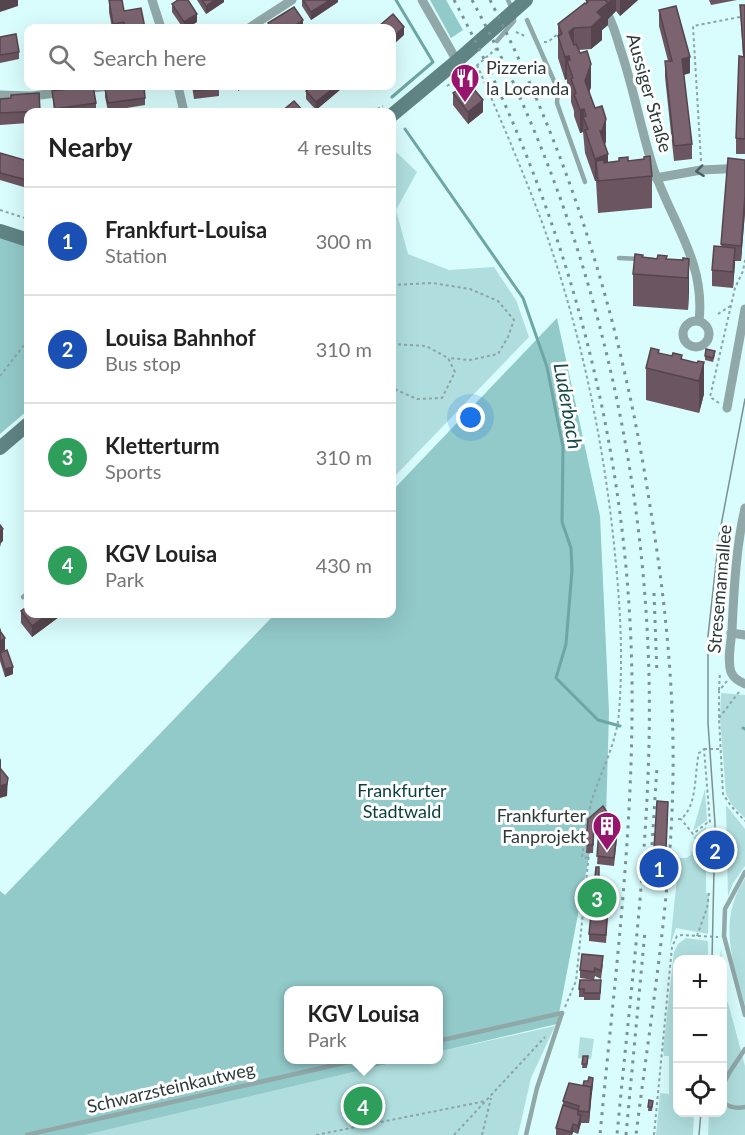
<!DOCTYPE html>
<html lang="en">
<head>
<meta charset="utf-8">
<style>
  body { margin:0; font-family:Lato,sans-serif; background:#f2f2f2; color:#222 }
  .controls { position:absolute; right:18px; bottom:18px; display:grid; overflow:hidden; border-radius:12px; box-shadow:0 6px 24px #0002 }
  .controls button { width:54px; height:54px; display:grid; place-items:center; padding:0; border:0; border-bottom:2px solid #e0e0e0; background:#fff; color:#222; font:30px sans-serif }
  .you { position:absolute; left:471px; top:418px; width:21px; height:21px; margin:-15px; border:4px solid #fff; border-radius:50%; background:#1a73e8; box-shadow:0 0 0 9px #1a73e833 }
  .badge { display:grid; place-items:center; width:39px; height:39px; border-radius:50%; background:#d93025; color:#fff; font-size:20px; font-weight:700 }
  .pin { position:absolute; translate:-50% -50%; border:3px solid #fff; box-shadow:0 2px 6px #0006 }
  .popup { position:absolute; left:284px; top:986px; width:159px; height:78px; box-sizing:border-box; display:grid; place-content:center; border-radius:12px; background:#fff; filter:drop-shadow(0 2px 4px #0005); font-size:20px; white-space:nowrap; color:#767676 }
  .popup b { font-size:22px; color:#222 }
  .popup::after { content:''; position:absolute; left:50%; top:100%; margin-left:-12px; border:12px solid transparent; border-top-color:#fff }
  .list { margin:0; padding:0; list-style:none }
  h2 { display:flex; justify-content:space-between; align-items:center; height:78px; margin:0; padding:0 24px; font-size:26px }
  h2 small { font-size:20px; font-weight:400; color:#767676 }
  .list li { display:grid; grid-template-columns:39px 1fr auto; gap:18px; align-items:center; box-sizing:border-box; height:108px; padding:0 24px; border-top:2px solid #e0e0e0 }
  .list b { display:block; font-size:22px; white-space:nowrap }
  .list p { margin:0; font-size:20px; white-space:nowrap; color:#767676 }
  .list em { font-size:20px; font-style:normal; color:#767676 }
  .icon { flex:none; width:33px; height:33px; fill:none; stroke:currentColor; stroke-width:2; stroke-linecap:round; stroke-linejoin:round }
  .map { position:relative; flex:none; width:745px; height:1135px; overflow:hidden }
  .search { position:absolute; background:#fff; box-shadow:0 6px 24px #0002; left:24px; top:24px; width:372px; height:66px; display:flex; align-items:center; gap:15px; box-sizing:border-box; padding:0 21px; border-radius:12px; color:#767676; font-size:22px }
  .panel { position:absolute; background:#fff; box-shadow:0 6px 24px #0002; left:24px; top:108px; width:372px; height:510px; border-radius:12px }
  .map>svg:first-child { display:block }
  .green { fill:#b0dede }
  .forest { fill:#92c9c9 }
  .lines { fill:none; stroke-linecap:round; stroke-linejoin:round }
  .stream { stroke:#6ea5a5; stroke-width:3 }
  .path { stroke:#8ba5a5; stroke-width:2; stroke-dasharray:3 3; stroke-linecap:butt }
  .lane { stroke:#90a8a8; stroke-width:4.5 }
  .street { stroke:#90a8a8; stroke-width:9 }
  .secondary { stroke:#608383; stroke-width:14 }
  .tram { stroke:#7a9191; stroke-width:1.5 }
  .rail { stroke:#7a9191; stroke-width:3; stroke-dasharray:3 6; stroke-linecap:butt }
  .wall { fill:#6a5560 }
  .shaded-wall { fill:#56454e }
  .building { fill:#7b6370; stroke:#56454e; stroke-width:1.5 }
  .oneway { stroke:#4f6060 }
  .labels { text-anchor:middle; stroke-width:6; stroke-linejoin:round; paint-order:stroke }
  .poi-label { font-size:18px; fill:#2c3a3a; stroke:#fff; text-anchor:start }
  .street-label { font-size:18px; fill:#2c3a3a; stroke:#fff }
  .park-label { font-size:18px; fill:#083e3e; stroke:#fff }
  .water-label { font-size:20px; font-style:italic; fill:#164849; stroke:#fff }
</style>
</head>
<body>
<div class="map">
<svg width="745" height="1135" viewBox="0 0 745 1135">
  <rect width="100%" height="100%" fill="#d9fcfc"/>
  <g class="green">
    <path d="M 392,148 L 417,172 L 396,210 L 408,254 L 449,270 L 494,267 L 516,300 L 529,337 L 392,479 Z"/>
    <path d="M 721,693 L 745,695 L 745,818 L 732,805 L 726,794 L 720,718 Z"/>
    <path d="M 705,789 L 707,820 L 693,831 Z"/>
    <path d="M 726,805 L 745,829 L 745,866 L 733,883 L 728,896 Z"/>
    <path d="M 706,827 L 706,893 L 709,893 L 708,934 L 676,928 L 670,946 L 679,858 L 686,858 L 691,855 L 695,840 L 693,837 Z"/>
    <path d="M 745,878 L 745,1005 C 733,960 717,922 745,878 Z"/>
    <path d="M 686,938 L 708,941 L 708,959 L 678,960 L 678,1112 L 694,1113 L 693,1135 L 656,1135 L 660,1093 L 669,1094 L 669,1056 L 664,1056 L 663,1050 L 674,952 L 678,944 Z"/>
    <path d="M 721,949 C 724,969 720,988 729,1006 L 745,1066 L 745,1135 L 708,1135 L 709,1113 L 722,1112 L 722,960 L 720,959 Z"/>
    <path d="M 555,1026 L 531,1078 L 518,1135 L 77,1135 L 406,1060 L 438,1060 L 438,1052 Z"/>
    <path d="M 580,1037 L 594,1039 L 591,1059 L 578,1058 Z"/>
  </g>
  <g class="forest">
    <path d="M 430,0 L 446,0 L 463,30 L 451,38 Z"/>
    <path d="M 0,237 L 28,246 L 28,410 L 0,434 Z"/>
    <path d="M 557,318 L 600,516 L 609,712 L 606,818 L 591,831 L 589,857 L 557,1024 L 438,1052 L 438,990 L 288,990 L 288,1060 L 405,1060 L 84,1135 L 0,1135 L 0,891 L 5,895 L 275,614 L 392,614 L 392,491 Z"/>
  </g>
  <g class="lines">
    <g class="stream">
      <path d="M 392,97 L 433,62 L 396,0"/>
      <path d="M 405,129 L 523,298 L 547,367 L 563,447 L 562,522 L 571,548 L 572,570 L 566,644 L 556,678 L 598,720 L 620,726"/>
      <path d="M 743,728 L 745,729"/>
    </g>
    <g class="path">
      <path d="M 516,32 L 527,37"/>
      <path d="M 544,42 L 548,42 L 559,33"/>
      <path d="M 477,65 C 500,118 523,171 543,225 C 578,322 600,424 612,526 C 619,588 624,649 619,712 C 617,743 600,773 591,803 C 587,820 585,839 582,857 L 589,858"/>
      <path d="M 447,86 L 467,74 L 497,48"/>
      <path d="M 372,112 L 383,106"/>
      <path d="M 701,161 L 693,26 L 745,16"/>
      <path d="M 0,210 L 28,219"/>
      <path d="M 392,285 L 432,283 L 470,289 L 498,301 L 514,320 L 508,337 L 498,354 L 470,360 L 448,358"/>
      <path d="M 718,314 L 732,305"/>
      <path d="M 392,344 L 426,346 L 448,358 L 455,372 L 442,398 L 417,399 L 392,388"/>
      <path d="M 0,376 L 28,340"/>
      <path d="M 719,403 L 710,397 L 735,288 L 743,271 L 745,260"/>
      <path d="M 727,681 L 719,691 L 719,718 L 723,794 L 731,806 L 745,821"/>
      <path d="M 719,690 L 720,672"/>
      <path d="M 719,718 L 739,692"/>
      <path d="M 704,749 L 719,749"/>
      <path d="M 678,819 L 681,819 C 698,805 694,773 699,753 L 704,749 L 710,823 L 707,823 L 693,834 L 681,819"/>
      <path d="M 697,936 L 707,908 L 709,893"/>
      <path d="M 565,1007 L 576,981 L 589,853"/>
      <path d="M 316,1135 L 486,1101"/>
      <path d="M 454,1135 L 545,1037"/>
      <path d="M 482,1135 L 491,1098"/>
      <path d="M 654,1135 L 672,947 L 677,936 L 682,935 L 718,937"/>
    </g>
    <g class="lane">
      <path d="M 527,20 L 558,90 L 557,103 L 585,182"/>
      <path d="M 497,41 L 514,21 L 513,11 L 508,0"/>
      <path d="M 619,258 L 640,259"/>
      <path d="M 23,597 L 28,593"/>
      <path d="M 745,872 L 725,909 L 724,936 L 745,1015"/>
      <path d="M 438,1041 L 562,1013"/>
      <path d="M 722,1087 L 729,1073 L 745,1049"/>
      <path d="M 722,1102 C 729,1107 737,1109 745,1107"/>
      <path d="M 27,1135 L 357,1060"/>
      <path d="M 526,1135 L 537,1088 L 562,1013"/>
    </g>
    <g class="street">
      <path d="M 152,0 L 161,28"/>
      <path d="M 422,0 L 457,61"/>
      <path d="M 609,17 C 614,27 617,38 620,48 C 633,86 640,125 652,164 C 669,219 706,260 699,321"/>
      <path d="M 249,28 L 292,0"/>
      <path d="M 178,86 L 184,112"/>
      <path d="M 84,89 L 111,86"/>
      <path d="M 0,95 L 32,96 L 64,92"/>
      <path d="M 656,178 L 701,170 L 745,168"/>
      <circle cx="696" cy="334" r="13"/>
      <path d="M 727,408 L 745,309"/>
      <path d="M 745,508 C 736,547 734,589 732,630 C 731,643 727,660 731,672 C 734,679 739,681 745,684"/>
      <path d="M 731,633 L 745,635"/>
    </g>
    <g class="secondary">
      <path d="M 392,115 L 457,61 L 526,0"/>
      <path d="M 0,231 L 28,240"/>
      <path d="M 0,448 L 28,424"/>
    </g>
    <g class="tram">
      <path d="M 712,960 L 715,824 L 708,723 L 708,636 L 719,536 L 745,399"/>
      <path d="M 699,1135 L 701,1112"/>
    </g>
    <g class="rail">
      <path d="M 454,0 C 571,218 635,466 632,715 C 631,855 613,995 600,1135"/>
      <path d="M 472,0 C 593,223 655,490 649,744 C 646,875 629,1005 617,1135"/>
      <path d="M 490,0 C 572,159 623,329 650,506 C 663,585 672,665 673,745 C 675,876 652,1005 636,1135"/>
      <path d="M 654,593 L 657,674"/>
      <path d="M 652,845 L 657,767"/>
      <path d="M 626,1135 L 645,931"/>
    </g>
  </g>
  <g class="wall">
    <path d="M 109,0 L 124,11 L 145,28 L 112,28 L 109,12 Z"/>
    <path d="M 197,0 L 224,0 L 224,2 L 206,14 Z"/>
    <path d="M 302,0 L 338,0 L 338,2 L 311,20 L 302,6 Z"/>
    <path d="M 586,0 L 638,0 L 620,16 L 616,11 L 608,19 L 608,25 L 602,30 L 602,40 L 591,49 L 579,50 L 591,87 L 589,93 L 606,141 L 605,145 L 608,162 L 628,161 L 652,176 L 652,208 L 598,213 L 596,181 L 595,181 L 585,153 L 583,132 L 580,133 L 574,116 L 574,111 L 571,102 L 571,96 L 567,83 L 567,79 L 565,80 L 558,58 L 558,24 L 586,3 Z"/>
    <path d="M 709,0 L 737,0 L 711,5 Z"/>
    <path d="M 172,4 L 197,22 L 187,28 L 183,28 L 172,12 Z"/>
    <path d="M 740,5 L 745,5 L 745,154 L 736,154 L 736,138 L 743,57 Z"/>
    <path d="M 659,10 L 690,73 L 684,75 L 692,144 L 692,159 L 674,161 L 665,77 L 665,61 L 668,61 L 659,26 Z"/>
    <path d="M 0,37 L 19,52 L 19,59 L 0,63 Z"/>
    <path d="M 192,86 L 219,86 L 219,96 L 194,99 Z"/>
    <path d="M 341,86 L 341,89 L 316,110 L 306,99 L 306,91 Z"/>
    <path d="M 105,89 L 145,98 L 145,105 L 108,111 L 105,97 Z"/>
    <path d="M 52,91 L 96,103 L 96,112 L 54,112 Z"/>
    <path d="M 456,91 L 483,112 L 468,124 L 453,105 L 453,93 Z"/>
    <path d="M 39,93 L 40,112 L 28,112 L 28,123 L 0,125 L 0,99 L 11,98 Z"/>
    <path d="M 0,153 L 28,161 L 27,188 L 0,180 Z"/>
    <path d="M 728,158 L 745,160 L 745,212 L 741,261 L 735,261 L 733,288 L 712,286 L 712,270 L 721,247 Z"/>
    <path d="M 643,257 L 683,260 L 689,259 L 689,290 L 688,310 L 633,306 L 633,274 Z"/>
    <path d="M 659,353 L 697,363 L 704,394 L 699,413 L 646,400 L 646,368 Z"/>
    <path d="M 715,355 L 713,362 L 705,360 L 705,356 Z"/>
    <path d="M 28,601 L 28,614 L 63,614 L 32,637 L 21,623 L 21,611 L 26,607 L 26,603 Z"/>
    <path d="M 0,627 L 5,650 L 1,652 L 13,674 L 5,677 L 0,661 Z"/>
    <path d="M 657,801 L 668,802 L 666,853 L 654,852 Z"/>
    <path d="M 588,819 L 607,819 L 601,825 L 605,830 L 617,839 L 614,866 L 597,864 L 599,833 L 598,833 L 598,829 L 599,827 L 594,831 L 593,853 L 586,853 Z"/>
    <path d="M 596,867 L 599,867 L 599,881 L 595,881 Z"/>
    <path d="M 600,895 L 600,901 L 593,901 L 593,897 Z"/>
    <path d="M 608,913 L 606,943 L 589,941 L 589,934 Z"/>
    <path d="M 603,964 L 601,979 L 595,976 L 594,980 L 580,978 L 580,970 Z"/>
    <path d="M 601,988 L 600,1000 L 584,1000 L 584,997 L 579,997 L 579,989 Z"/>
    <path d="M 583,1056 L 588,1056 L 587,1068 L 582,1068 Z"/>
    <path d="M 593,1078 L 589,1123 L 581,1123 L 578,1134 L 573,1132 L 572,1135 L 556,1135 L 556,1128 L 563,1105 L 563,1101 Z"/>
    <path d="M 649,1100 L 653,1101 L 652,1111 L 648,1111 Z"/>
  </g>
  <g class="shaded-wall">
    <path d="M 0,0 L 18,0 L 18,6 L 0,12 Z"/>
    <path d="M 215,0 L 224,0 L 224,2 L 206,14 L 206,6 Z"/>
    <path d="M 330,0 L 338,0 L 338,2 L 311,20 L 311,12 Z"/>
    <path d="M 611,0 L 616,0 L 616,11 L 608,19 L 608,25 L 602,30 L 602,40 L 591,49 L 591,27 L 597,12 Z"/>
    <path d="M 620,0 L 638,0 L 620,16 Z"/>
    <path d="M 197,14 L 197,22 L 187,28 L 184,28 L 184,22 Z"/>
    <path d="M 303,20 L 303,28 L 291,28 Z"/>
    <path d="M 404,27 L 404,35 L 392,46 L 392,38 Z"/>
    <path d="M 574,28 L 574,51 L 569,32 Z"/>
    <path d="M 569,56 L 569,65 L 567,61 L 567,79 L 565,80 L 565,57 Z"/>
    <path d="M 690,57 L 690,73 L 682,75 L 682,59 Z"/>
    <path d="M 591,64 L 591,87 L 585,104 L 585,81 Z"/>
    <path d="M 238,86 L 247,86 L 238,91 Z"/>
    <path d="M 336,86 L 341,86 L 341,89 L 316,110 L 316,102 Z"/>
    <path d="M 483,100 L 483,112 L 468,124 L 468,112 Z"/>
    <path d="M 584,109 L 583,132 L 580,133 L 580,110 Z"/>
    <path d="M 606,119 L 606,141 L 602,153 L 600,131 Z"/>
    <path d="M 608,154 L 608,177 L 596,161 L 596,181 L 595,181 L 595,159 Z"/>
    <path d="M 745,196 L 745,212 L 741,261 L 741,246 Z"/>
    <path d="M 735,248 L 735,264 L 733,288 L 733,272 Z"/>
    <path d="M 689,259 L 689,290 L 688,310 L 688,278 Z"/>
    <path d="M 704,362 L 704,394 L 699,413 L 699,381 Z"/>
    <path d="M 3,529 L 3,541 L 1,543 L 0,547 L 0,532 Z"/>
    <path d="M 48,614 L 63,614 L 32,637 L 32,626 Z"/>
    <path d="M 1,629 L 1,640 L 5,638 L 5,650 L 0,653 L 0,630 Z"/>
    <path d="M 13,667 L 13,674 L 5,677 L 5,669 Z"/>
    <path d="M 1,758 L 1,770 L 0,772 L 0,760 Z"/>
    <path d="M 8,778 L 7,796 L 0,798 L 0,786 Z"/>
    <path d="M 607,812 L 607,819 L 594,831 L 593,853 L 594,823 Z"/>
    <path d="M 593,1082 L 589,1123 L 589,1112 L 591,1087 Z"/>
    <path d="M 581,1115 L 581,1123 L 578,1134 L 578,1126 Z"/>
    <path d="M 573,1124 L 573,1132 L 572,1135 L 571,1135 Z"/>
  </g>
  <g class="building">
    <path d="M 109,0 L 122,0 L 124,11 L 141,8 L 145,28 L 125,28 L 124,22 L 113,24 Z"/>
    <path d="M 178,0 L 188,0 L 197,14 L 184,22 L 172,4 Z"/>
    <path d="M 202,0 L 215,0 L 206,6 Z"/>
    <path d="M 303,0 L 330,0 L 311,12 Z"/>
    <path d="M 586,0 L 605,0 L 608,3 L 597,12 L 602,17 L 591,27 L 574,28 L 569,32 L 574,45 L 576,44 L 580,53 L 587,51 L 591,64 L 585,81 L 595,108 L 602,106 L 606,119 L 602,131 L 600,131 L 608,154 L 595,159 L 585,130 L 588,129 L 583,117 L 586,116 L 584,109 L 580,110 L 574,94 L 576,93 L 571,79 L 573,78 L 567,61 L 570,60 L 569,56 L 565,57 L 558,36 L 562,34 L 558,24 L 585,3 L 586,4 L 588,2 Z"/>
    <path d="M 740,5 L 745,5 L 745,139 L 736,138 L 739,56 L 744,57 Z"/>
    <path d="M 676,6 L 690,57 L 682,59 L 692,144 L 674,146 L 665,61 L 672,61 L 659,10 Z"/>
    <path d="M 294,7 L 303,20 L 291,28 L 272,28 L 268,23 Z"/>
    <path d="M 393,14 L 404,27 L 392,38 L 392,28 L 381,28 L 379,26 Z"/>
    <path d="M 16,34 L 19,52 L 0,55 L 0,37 Z"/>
    <path d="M 468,82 L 483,100 L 468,112 L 453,93 L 456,91 L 456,83 Z"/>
    <path d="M 93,86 L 96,103 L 55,109 L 52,91 Z"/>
    <path d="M 127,86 L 144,86 L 145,98 L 108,103 L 105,89 Z"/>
    <path d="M 193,86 L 219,86 L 219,88 L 194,91 Z"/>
    <path d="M 313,86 L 336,86 L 316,102 L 306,91 Z"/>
    <path d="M 39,93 L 40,111 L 0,113 L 0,99 L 11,98 L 11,95 Z"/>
    <path d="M 294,101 L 304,112 L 281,112 Z"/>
    <path d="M 0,153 L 28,161 L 28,176 L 27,180 L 0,173 Z"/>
    <path d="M 650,156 L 652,176 L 598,181 L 596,161 L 604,160 L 604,163 L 619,161 L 619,158 L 628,157 L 628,161 L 644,159 L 644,157 Z"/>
    <path d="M 728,158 L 745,160 L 745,196 L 741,246 L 721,244 Z"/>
    <path d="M 714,246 L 735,248 L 733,272 L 712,270 Z"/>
    <path d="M 635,254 L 643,255 L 642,257 L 657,259 L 658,255 L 667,256 L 666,259 L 683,260 L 683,258 L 689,259 L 688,278 L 633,274 Z"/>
    <path d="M 651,348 L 659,350 L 658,353 L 672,356 L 673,353 L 682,355 L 681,359 L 697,363 L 698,361 L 704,362 L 699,381 L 646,368 Z"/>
    <path d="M 706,349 L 715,351 L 713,358 L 705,356 Z"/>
    <path d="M 0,525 L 3,529 L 0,532 Z"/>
    <path d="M 28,601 L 28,614 L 48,614 L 32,626 L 21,611 L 28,606 L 26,603 Z"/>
    <path d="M 0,631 L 5,638 L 0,641 Z"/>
    <path d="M 7,650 L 13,667 L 5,669 L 0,653 Z"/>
    <path d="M 0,768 L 8,778 L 7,784 L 0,786 Z"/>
    <path d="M 657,801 L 668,802 L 666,849 L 654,848 Z"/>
    <path d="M 603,806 L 607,812 L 594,823 L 593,845 L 586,845 L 588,819 Z"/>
    <path d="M 600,825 L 605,828 L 604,830 L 598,829 Z"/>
    <path d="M 599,830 L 617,831 L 614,858 L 597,856 Z"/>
    <path d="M 596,867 L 599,867 L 599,877 L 595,877 Z"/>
    <path d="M 594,890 L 600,891 L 600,897 L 593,897 Z"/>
    <path d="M 592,904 L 608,905 L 606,935 L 589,934 Z"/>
    <path d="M 582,954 L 603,956 L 601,971 L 595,968 L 594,972 L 580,970 Z"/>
    <path d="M 580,980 L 601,980 L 600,993 L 584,993 L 584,989 L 579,989 Z"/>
    <path d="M 583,1056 L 588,1056 L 587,1064 L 582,1064 Z"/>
    <path d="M 589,1077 L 593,1078 L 591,1095 L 591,1087 L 583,1086 L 584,1081 L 588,1081 Z"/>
    <path d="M 569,1083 L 591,1087 L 589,1112 L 578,1111 L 579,1106 L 563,1101 Z"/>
    <path d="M 649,1100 L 653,1101 L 652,1107 L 648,1107 Z"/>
    <path d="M 563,1105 L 578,1110 L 578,1115 L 581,1115 L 578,1126 L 573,1124 L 571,1132 L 556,1128 Z"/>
  </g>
  <defs><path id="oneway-chevron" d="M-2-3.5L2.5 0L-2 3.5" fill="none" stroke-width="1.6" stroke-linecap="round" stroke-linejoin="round" transform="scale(1.5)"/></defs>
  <use class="oneway" href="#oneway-chevron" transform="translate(700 171) rotate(173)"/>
  <defs>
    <g id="restaurant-pin" transform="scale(1.5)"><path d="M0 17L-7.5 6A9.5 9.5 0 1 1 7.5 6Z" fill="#97156d" stroke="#fff"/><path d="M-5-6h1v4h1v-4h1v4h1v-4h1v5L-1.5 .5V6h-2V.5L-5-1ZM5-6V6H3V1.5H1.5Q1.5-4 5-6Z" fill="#fff"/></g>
    <g id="building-pin" transform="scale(1.5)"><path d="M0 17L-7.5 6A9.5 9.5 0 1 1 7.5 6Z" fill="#97156d" stroke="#fff"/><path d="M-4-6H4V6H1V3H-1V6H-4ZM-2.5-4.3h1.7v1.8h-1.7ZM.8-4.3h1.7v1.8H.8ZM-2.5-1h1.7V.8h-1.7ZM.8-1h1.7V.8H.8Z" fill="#fff"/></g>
  </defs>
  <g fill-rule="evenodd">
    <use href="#restaurant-pin" x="465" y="78"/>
    <use href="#building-pin" x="607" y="826"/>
  </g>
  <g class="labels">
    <g class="poi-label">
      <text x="486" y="74">Pizzeria<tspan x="486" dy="21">la Locanda</tspan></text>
      <text x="586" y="822" text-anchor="end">Frankfurter<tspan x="586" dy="21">Fanprojekt</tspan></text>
    </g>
    <g class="street-label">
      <text transform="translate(649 93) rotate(74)" y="6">Aussiger Straße</text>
      <text transform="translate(720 589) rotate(-85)" y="6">Stresemannallee</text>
      <text transform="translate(171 1088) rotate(-13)" y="6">Schwarzsteinkautweg</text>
    </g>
    <g class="park-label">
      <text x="402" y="797">Frankfurter<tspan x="402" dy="21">Stadtwald</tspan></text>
    </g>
    <g class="water-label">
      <text transform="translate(568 406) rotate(80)" y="7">Luderbach</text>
    </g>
  </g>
</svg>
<div class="controls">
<button>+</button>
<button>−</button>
<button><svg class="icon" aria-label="locate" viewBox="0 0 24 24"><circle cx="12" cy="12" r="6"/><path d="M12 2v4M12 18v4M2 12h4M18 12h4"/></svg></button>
</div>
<div class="you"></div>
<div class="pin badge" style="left:659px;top:868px;background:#1a4fb4">1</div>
<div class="pin badge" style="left:715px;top:850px;background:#1a4fb4">2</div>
<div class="pin badge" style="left:597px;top:898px;background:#2e9e5b">3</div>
<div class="pin badge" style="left:363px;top:1106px;background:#2e9e5b">4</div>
<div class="popup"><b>KGV Louisa</b>Park</div>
<div class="search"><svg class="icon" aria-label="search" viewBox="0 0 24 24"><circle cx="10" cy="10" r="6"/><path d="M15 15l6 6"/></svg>Search here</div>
<section class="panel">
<h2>Nearby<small>4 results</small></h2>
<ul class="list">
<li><span class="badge" style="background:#1a4fb4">1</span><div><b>Frankfurt-Louisa</b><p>Station</p></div><em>300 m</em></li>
<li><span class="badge" style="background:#1a4fb4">2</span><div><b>Louisa Bahnhof</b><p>Bus stop</p></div><em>310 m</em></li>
<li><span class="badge" style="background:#2e9e5b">3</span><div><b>Kletterturm</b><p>Sports</p></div><em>310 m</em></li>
<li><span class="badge" style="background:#2e9e5b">4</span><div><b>KGV Louisa</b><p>Park</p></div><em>430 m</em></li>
</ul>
</section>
</div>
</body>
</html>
